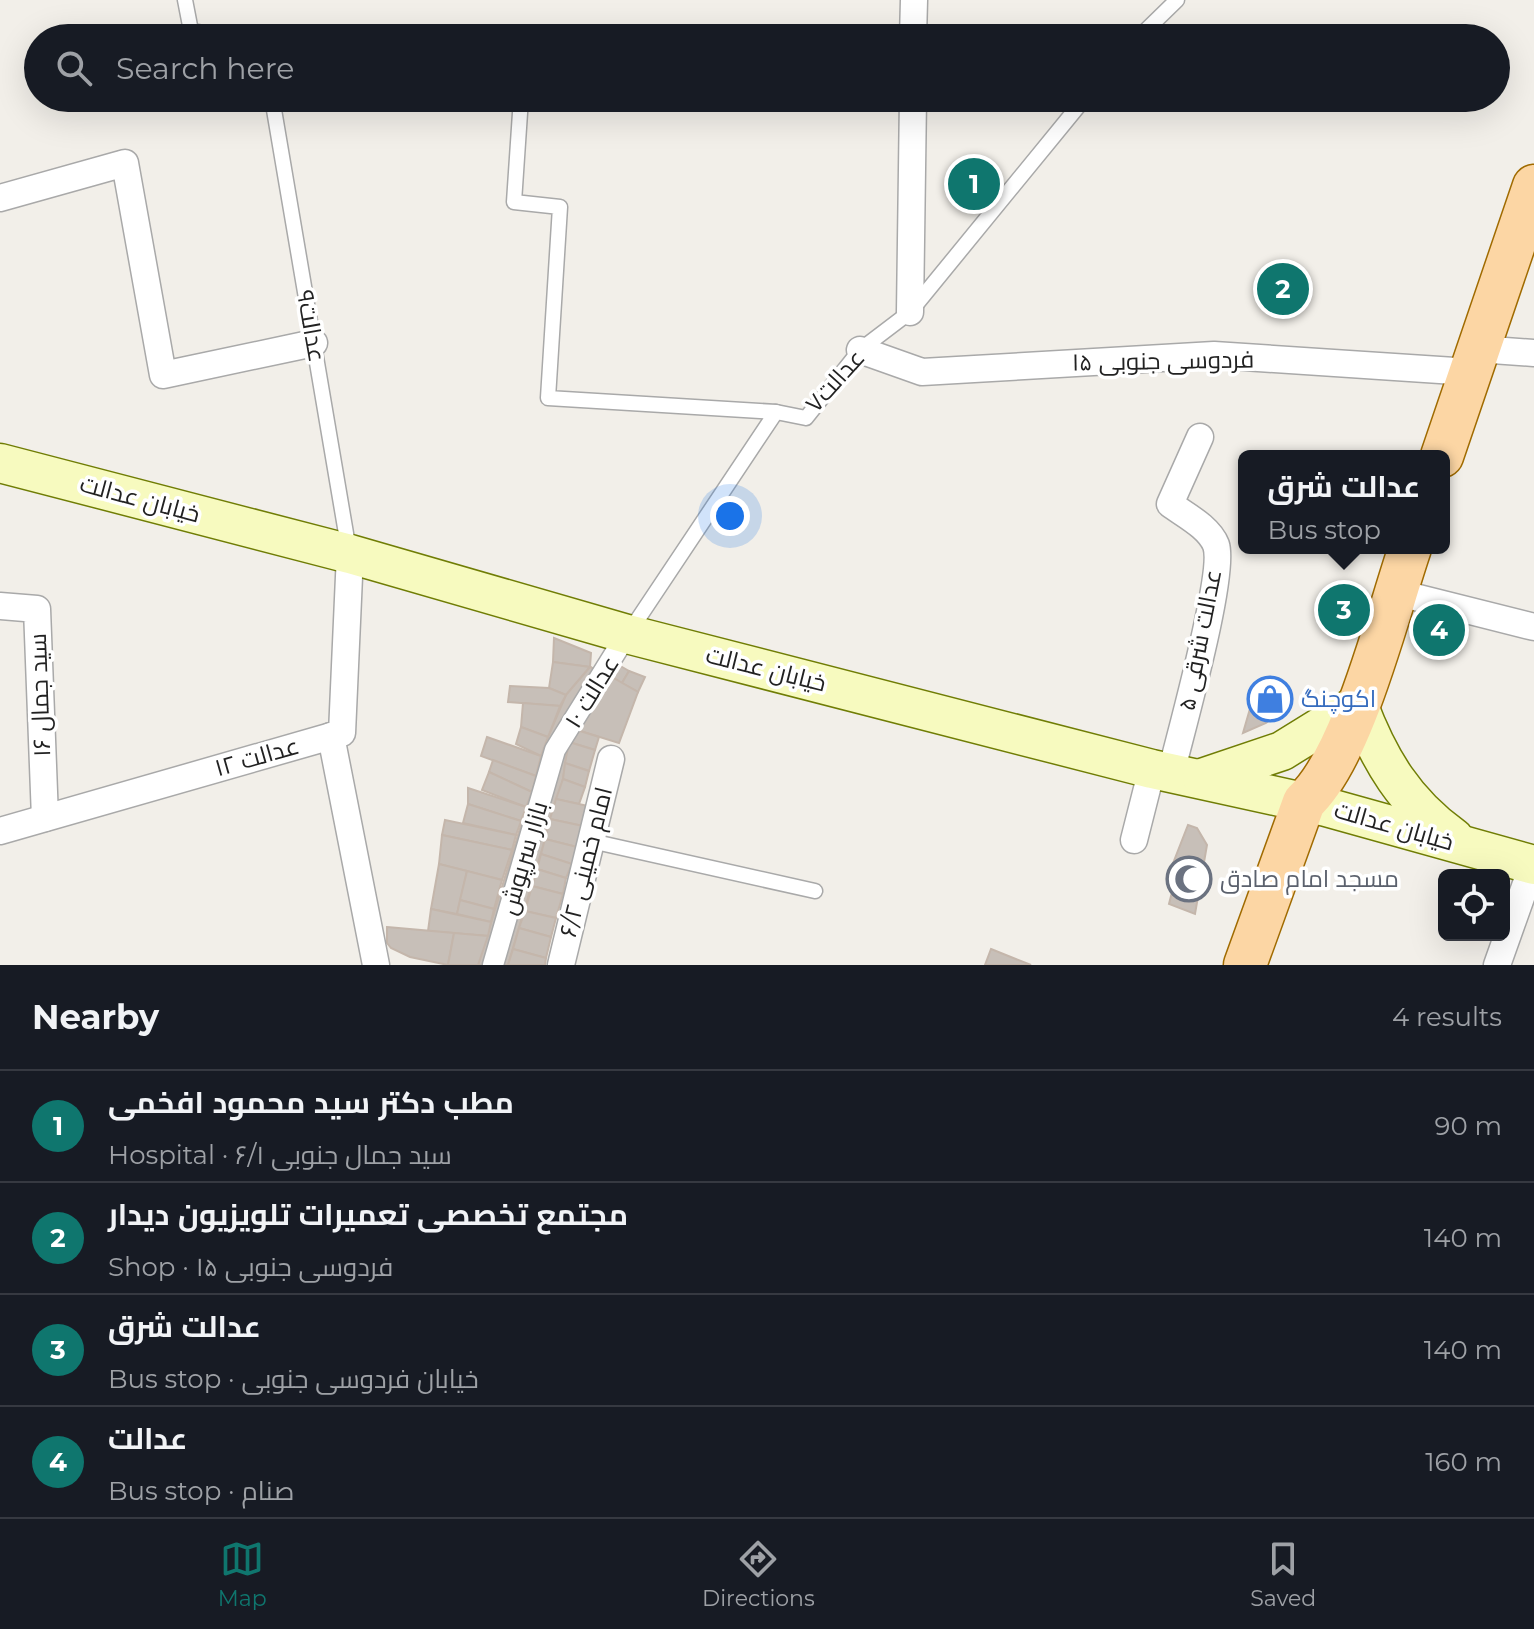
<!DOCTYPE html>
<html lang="en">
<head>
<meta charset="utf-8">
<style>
  body { margin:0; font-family:Montserrat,Cairo,sans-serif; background:#20242c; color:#f1f3f6 }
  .controls { position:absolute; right:24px; bottom:24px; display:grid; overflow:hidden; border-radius:12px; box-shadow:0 8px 32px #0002 }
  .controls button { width:72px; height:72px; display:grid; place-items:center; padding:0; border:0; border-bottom:2px solid #363941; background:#171b24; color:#f1f3f6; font:40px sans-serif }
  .you { position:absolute; left:730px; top:516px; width:28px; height:28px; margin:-20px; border:6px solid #fff; border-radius:50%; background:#1a73e8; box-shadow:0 0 0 12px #1a73e833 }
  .badge { display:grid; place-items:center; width:52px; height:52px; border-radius:50%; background:#0f766e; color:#fff; font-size:26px; font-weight:700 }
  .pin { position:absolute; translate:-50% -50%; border:4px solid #fff; box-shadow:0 2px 8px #0006 }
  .popup { position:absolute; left:1238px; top:450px; width:212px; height:104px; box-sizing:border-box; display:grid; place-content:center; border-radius:12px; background:#171b24; filter:drop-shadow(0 2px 6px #0005); font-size:26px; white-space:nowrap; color:#9ea1a6 }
  .popup b { font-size:30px; color:#f1f3f6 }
  .popup::after { content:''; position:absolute; left:50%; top:100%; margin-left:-16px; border:16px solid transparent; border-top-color:#171b24 }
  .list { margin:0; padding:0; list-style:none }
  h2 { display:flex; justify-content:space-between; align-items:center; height:104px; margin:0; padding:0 32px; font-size:34px }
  h2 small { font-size:26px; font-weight:400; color:#9ea1a6 }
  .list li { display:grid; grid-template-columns:52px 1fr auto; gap:24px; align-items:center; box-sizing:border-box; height:112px; padding:0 32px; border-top:2px solid #363941 }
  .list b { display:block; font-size:30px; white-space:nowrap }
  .list p { margin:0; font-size:26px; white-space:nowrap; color:#9ea1a6 }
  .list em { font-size:26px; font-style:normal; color:#9ea1a6 }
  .icon { flex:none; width:44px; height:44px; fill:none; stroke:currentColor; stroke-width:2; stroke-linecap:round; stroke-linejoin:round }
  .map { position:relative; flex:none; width:1534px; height:965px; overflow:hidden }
  .search { position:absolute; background:#171b24; box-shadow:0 8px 32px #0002; left:24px; right:24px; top:24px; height:88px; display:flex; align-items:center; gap:20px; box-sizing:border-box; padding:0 28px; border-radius:44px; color:#9ea1a6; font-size:30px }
  .sheet { height:552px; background:#171b24 }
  nav { display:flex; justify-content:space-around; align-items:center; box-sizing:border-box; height:112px; border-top:2px solid #363941; background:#171b24; font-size:22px; color:#9ea1a6 }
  nav a { display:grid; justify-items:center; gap:4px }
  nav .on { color:#0f766e }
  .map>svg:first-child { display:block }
  .building { fill:#c7bfb8; stroke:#c4b6ab; stroke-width:2 }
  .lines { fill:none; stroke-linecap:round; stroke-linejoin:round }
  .service-casing { stroke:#a9a9a9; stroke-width:17 }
  .pedestrian-casing { stroke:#a9a9a9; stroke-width:23 }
  .minor-casing { stroke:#a9a9a9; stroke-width:29 }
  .secondary-casing { stroke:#707d05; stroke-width:41 }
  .primary-casing { stroke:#a06b00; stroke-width:45 }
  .service { stroke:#fff; stroke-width:14 }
  .pedestrian { stroke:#fff; stroke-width:20 }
  .minor { stroke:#fff; stroke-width:26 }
  .secondary { stroke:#f7fabf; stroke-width:38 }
  .primary { stroke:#fcd6a4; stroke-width:42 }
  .labels { text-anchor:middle; stroke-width:7; stroke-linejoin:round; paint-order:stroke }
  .street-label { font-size:24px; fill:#222; stroke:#fff }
  .shop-label { font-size:24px; fill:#366cbe; stroke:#fff; text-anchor:start }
  .worship-label { font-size:24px; fill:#5b616d; stroke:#fff; text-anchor:start }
</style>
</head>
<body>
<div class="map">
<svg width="1534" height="965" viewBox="0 0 1534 965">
  <rect width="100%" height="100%" fill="#f2efe9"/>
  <g class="building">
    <path d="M 554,638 L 591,653 L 590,667 L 553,662 Z"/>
    <path d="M 553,662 L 590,667 L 566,695 L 549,688 Z"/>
    <path d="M 617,664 L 629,671 L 622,683 L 610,676 Z"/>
    <path d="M 590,667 L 610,676 L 569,742 L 563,779 L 508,965 L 478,965 L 548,737 L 566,695 Z"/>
    <path d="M 629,671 L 645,677 L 638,692 L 622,683 Z"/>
    <path d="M 610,676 L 638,692 L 619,743 L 577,730 Z"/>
    <path d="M 1258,681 L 1290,690 L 1286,707 L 1266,723 L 1243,733 Z"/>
    <path d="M 510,686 L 549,688 L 566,695 L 560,706 L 508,702 Z"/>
    <path d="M 523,703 L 560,706 L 548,737 L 521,727 Z"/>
    <path d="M 521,727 L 548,737 L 541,756 L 516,744 Z"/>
    <path d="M 577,730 L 599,737 L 595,750 L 569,742 Z"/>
    <path d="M 487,737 L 541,756 L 536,776 L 481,756 Z"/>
    <path d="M 569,742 L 595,750 L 589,771 L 565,763 Z"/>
    <path d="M 493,760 L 536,776 L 532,792 L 489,772 Z"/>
    <path d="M 565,763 L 589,771 L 585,787 L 563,779 Z"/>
    <path d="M 489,772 L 532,792 L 526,807 L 482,790 Z"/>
    <path d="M 563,779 L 585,787 L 579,804 L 556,799 Z"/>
    <path d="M 468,788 L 526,807 L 521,821 L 468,804 Z"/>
    <path d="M 556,799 L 588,806 L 583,826 L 550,819 Z"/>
    <path d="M 468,804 L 521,821 L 516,835 L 463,823 Z"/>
    <path d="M 550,819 L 583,826 L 577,847 L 545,839 Z"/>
    <path d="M 445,820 L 516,835 L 512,850 L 442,835 Z"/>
    <path d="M 1188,825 L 1197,828 L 1207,845 L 1195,914 L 1169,904 L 1178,869 L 1172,866 Z"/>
    <path d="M 442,835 L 512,850 L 502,880 L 439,864 Z"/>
    <path d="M 545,839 L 577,847 L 572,864 L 541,854 Z"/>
    <path d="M 541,854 L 572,864 L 566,878 L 537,869 Z"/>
    <path d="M 439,864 L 467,871 L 457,914 L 431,909 Z"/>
    <path d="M 537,869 L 566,878 L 563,894 L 532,886 Z"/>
    <path d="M 467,871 L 502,880 L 494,909 L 460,900 Z"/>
    <path d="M 532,886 L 563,894 L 556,918 L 525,911 Z"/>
    <path d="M 460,900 L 494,909 L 491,922 L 457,914 Z"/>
    <path d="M 431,909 L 491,922 L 488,936 L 428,931 Z"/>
    <path d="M 525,911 L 556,918 L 551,937 L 519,928 Z"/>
    <path d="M 387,927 L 454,933 L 448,965 L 410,957 L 391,948 L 387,943 Z"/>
    <path d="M 519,928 L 551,937 L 546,958 L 513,949 Z"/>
    <path d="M 454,933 L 488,936 L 478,965 L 448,965 Z"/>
    <path d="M 513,949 L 546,958 L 545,965 L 508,965 Z"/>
    <path d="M 991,949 L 1031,965 L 985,965 Z"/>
  </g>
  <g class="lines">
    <g class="service-casing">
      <g id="service">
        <path d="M 185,0 L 191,31 L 234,38"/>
        <path d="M 1138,38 L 1177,0"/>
        <path d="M 272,98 L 349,551"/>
        <path d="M 521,98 L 514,202 L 560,207 L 548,398 L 776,412"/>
        <path d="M 628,634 L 776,412 L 806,418 L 860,350 L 910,312 L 1085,98"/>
        <path d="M 591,841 L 815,891"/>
      </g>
    </g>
    <g class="pedestrian-casing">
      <path id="pedestrian" d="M 493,965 L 555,750 L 627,634"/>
    </g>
    <g class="minor-casing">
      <g id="minor">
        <path d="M 913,38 L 914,0"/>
        <path d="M 0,198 L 125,163 L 163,375 L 314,343"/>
        <path d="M 910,312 L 913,98"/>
        <path d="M 1478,349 L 1534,353"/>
        <path d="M 860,350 L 922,372 L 1214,355 L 1470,372"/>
        <path d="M 1395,592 L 1534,627"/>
        <path d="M 0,606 L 37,609 L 45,818"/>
        <path d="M 331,736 L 376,965"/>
        <path d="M 1171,773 C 1180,735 1226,573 1216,545 C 1209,527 1185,515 1170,504 L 1200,437"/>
        <path d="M 0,831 L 342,733 L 350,554"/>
        <path d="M 1134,840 L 1152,769"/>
        <path d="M 561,965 L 611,759"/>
        <path d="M 1497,965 L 1534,861"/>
      </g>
    </g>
    <g class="secondary-casing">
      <g id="secondary">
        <path d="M 0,463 L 350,554 L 627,634 L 1152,769 L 1326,807 L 1534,865"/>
        <path d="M 1202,778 L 1282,751 L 1358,704 C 1379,760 1405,803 1454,838"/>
      </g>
    </g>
    <g class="primary-casing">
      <g id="primary">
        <path d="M 1442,456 L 1534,186"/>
        <path d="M 1245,965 L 1304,802 C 1353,757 1387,615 1410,548"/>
      </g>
    </g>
    <use href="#service" class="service"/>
    <use href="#pedestrian" class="pedestrian"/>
    <use href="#minor" class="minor"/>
    <use href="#secondary" class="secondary"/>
    <use href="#primary" class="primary"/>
  </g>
  <defs>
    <g id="shop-ring" transform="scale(2.3)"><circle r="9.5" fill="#fff" stroke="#3f7fe0" stroke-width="1.5"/><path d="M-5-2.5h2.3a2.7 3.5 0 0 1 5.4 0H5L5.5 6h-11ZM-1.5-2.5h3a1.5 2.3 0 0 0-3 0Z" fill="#3f7fe0"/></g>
    <g id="mosque-ring" transform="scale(2.3)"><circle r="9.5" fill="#fff" stroke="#6b7280" stroke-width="1.5"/><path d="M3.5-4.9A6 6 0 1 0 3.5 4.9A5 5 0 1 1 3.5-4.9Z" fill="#6b7280"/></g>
  </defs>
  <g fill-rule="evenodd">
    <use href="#shop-ring" x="1270" y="699"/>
    <use href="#mosque-ring" x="1189" y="879"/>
  </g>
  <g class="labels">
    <g class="street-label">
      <text transform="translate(311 326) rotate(80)" y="8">عدالت۹</text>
      <text transform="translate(1163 361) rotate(-1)" y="8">فردوسی جنوبی ۱۵</text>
      <text transform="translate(835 381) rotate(-48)" y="8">عدالت۷</text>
      <text transform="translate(140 499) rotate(15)" y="8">خیابان عدالت</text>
      <text transform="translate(1200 640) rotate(-79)" y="8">عدالت شرقی ۵</text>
      <text transform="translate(766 669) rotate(14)" y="8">خیابان عدالت</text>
      <text transform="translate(592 692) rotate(-58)" y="8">عدالت ۱۰</text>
      <text transform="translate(40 695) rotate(-92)" y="8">سید جمال ۱۶</text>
      <text transform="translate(257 757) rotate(-16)" y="8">عدالت ۱۲</text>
      <text transform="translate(1394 826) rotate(16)" y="8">خیابان عدالت</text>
      <text transform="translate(524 858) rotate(-74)" y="8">بازار سرپوش</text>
      <text transform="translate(586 862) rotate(-76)" y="8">امام خمینی ۶/۲</text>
    </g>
    <g class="shop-label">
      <text x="1301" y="707">اکوچنگ</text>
    </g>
    <g class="worship-label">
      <text x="1220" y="887">مسجد امام صادق</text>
    </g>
  </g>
</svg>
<div class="controls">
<button><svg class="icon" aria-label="locate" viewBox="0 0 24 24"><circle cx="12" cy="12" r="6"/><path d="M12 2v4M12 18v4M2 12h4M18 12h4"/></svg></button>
</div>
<div class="you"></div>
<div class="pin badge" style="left:974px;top:184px">1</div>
<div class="pin badge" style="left:1283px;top:289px">2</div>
<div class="pin badge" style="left:1344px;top:610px">3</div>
<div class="popup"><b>عدالت شرق</b>Bus stop</div>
<div class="pin badge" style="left:1439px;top:630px">4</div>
<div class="search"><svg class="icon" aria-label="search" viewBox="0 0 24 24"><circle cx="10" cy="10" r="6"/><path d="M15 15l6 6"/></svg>Search here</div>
</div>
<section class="sheet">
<h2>Nearby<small>4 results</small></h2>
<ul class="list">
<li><span class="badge">1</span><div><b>مطب دکتر سید محمود افخمی</b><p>Hospital · سید جمال جنوبی ۶/۱</p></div><em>90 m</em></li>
<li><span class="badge">2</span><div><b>مجتمع تخصصی تعمیرات تلویزیون دیدار</b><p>Shop · فردوسی جنوبی ۱۵</p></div><em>140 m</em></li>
<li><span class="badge">3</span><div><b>عدالت شرق</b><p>Bus stop · خیابان فردوسی جنوبی</p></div><em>140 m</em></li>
<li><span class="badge">4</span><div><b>عدالت</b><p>Bus stop · صنام</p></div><em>160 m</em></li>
</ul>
</section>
<nav>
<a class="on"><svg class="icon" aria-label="map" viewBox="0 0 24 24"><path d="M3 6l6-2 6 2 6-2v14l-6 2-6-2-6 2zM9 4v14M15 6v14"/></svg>Map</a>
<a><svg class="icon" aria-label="directions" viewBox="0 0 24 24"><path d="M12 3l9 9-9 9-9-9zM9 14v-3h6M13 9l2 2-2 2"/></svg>Directions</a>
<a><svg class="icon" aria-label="saved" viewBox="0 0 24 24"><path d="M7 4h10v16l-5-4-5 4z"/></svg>Saved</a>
</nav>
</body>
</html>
